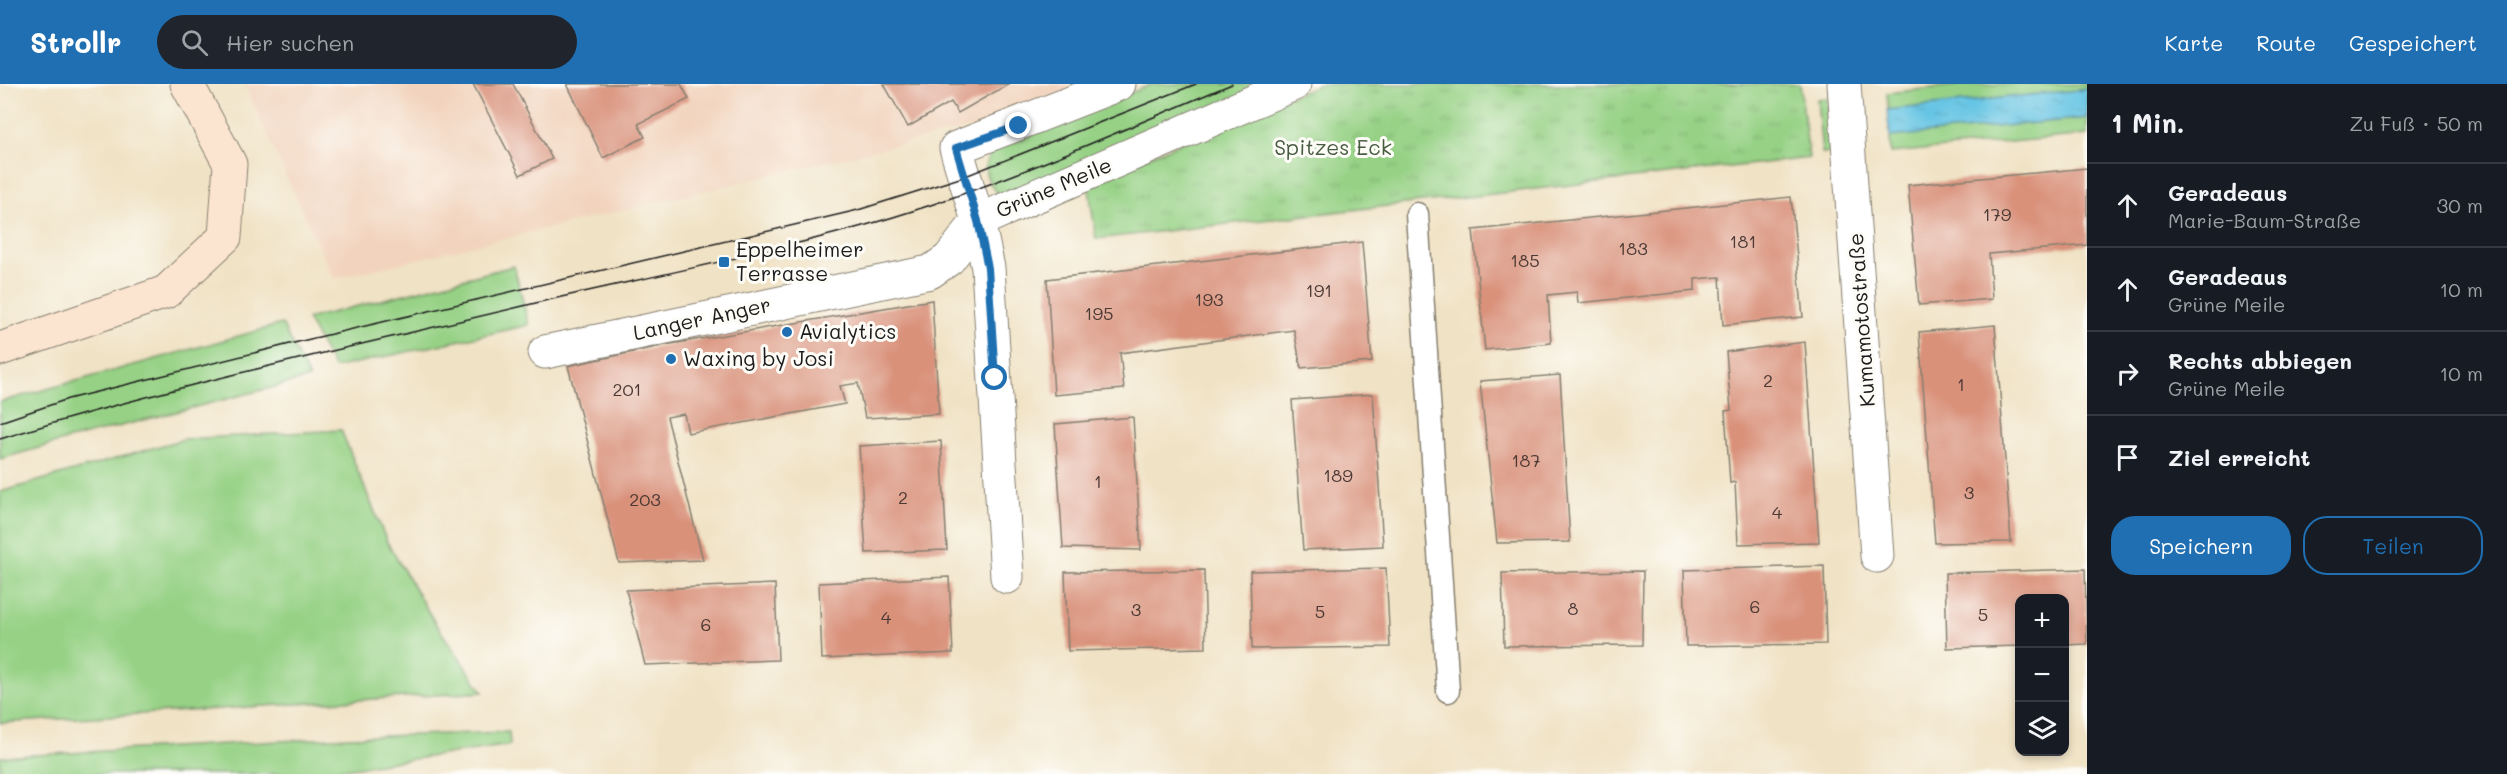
<!DOCTYPE html>
<html lang="de">
<head>
<meta charset="utf-8">
<style>
  body { margin:0; font-family:Mali,sans-serif; background:#20242c; color:#f1f3f6 }
  .controls { position:absolute; right:18px; bottom:18px; display:grid; overflow:hidden; border-radius:12px; box-shadow:0 3px 9px #0003 }
  .controls button { width:54px; height:54px; display:grid; place-items:center; padding:0; border:0; border-bottom:2px solid #363941; background:#171b24; color:#f1f3f6; font:30px sans-serif }
  .stop { position:absolute; width:18px; height:18px; margin:-14px; border:4px solid #1f6fb2; border-radius:50%; background:#fff }
  .stop.end { background:#1f6fb2; border-color:#fff; box-shadow:0 2px 6px #0008 }
  .list { margin:0; padding:0; list-style:none }
  h2 { display:flex; justify-content:space-between; align-items:center; height:78px; margin:0; padding:0 24px; font-size:26px }
  h2 small { font-size:20px; font-weight:400; color:#9ea1a6 }
  .list li { display:grid; grid-template-columns:39px 1fr auto; gap:18px; align-items:center; box-sizing:border-box; height:84px; padding:0 24px; border-top:2px solid #363941 }
  .list b { display:block; font-size:22px; white-space:nowrap }
  .list p { margin:0; font-size:20px; white-space:nowrap; color:#9ea1a6 }
  .list em { font-size:20px; font-style:normal; color:#9ea1a6 }
  .actions { display:flex; gap:12px; padding:18px 24px }
  .actions a { flex:1; padding:14px 0; border:2px solid #1f6fb2; border-radius:24px; text-align:center; font-size:21px; color:#1f6fb2 }
  .actions .main { background:#1f6fb2; color:#fff }
  .icon { flex:none; width:33px; height:33px; fill:none; stroke:currentColor; stroke-width:2; stroke-linecap:round; stroke-linejoin:round }
  .map { position:relative; flex:none; width:2087px; height:690px; overflow:hidden }
  header { display:flex; align-items:center; gap:36px; box-sizing:border-box; height:84px; padding:0 30px; background:#1f6fb2; color:#fff }
  header strong { font-size:28px }
  nav { display:flex; gap:33px; margin-inline-start:auto; font-size:21px }
  .search { width:420px; height:54px; background:#20242c; display:flex; align-items:center; gap:15px; box-sizing:border-box; padding:0 21px; border-radius:33px; color:#9ea1a6; font-size:22px }
  main { display:flex }
  aside { flex:1; background:#171b24 }
  .map>svg:first-child { display:block }
  .built { fill:#f2d4be }
  .grass { fill:#96d185; stroke:#597650; stroke-width:1.5 }
  .park { fill:url(#park-tufts); stroke:#597650; stroke-width:1.5 }
  .water { fill:url(#water-ripples); stroke:#417080; stroke-width:1.5 }
  .building { fill:#d9917a }
  .lines { fill:none; stroke-linecap:round; stroke-linejoin:round }
  .lane-casing { stroke:#867f70; stroke-width:25 }
  .street-casing { stroke:#867f70; stroke-width:35 }
  .secondary-casing { stroke:#867f70; stroke-width:35 }
  .lane { stroke:#fff; stroke-width:22 }
  .street { stroke:#fff; stroke-width:33 }
  .secondary { stroke:#fce5d0; stroke-width:33 }
  .tram { stroke:#1c1c1c; stroke-width:1.5 }
  .route { stroke:#1f6fb2; stroke-width:8 }
  .poi-dot { fill:#1f6fb2; stroke:#fdfcf7; stroke-width:2 }
  .labels { text-anchor:middle; stroke-width:6; stroke-linejoin:round; paint-order:stroke }
  .number-label { font-size:18px; fill:#4b3934 }
  .park-label { font-size:21px; fill:#475b41; stroke:#fdfcf7 }
  .street-label { font-size:21px; fill:#1c1c1c; stroke:#fdfcf7 }
  .poi-label { font-size:21px; fill:#1c1c1c; stroke:#fdfcf7; text-anchor:start }
</style>
</head>
<body>
<header>
<strong>Strollr</strong>
<div class="search"><svg class="icon" aria-label="search" viewBox="0 0 24 24"><circle cx="10" cy="10" r="6"/><path d="M15 15l6 6"/></svg>Hier suchen</div>
<nav><a>Karte</a><a>Route</a><a>Gespeichert</a></nav>
</header>
<main>
<div class="map">
<svg width="2087" height="690" viewBox="0 0 2087 690">
  <defs>
    <pattern id="park-tufts" width="24" height="20" patternUnits="userSpaceOnUse" patternTransform="scale(1.5)"><rect width="24" height="20" fill="#96d185"/><path d="M3 7l-1-3M5 7V3M7 7l1-3M15 17l-1-3M17 17v-4M19 17l1-3" fill="none" stroke="#81b372"/></pattern>
    <pattern id="water-ripples" width="26" height="14" patternUnits="userSpaceOnUse" patternTransform="scale(1.5)"><rect width="26" height="14" fill="#66c5e4"/><path d="M2 4q2-2 4 0t4 0M15 11q2-2 4 0t4 0" fill="none" stroke="#58a9c3"/></pattern>
  </defs>
  <rect width="100%" height="100%" fill="#fdfcf7"/>
  <filter id="ink" filterUnits="userSpaceOnUse"><feTurbulence type="fractalNoise" baseFrequency=".0167" numOctaves="2"/><feDisplacementMap in="SourceGraphic" scale="12" xChannelSelector="R" yChannelSelector="G"/><feConvolveMatrix kernelMatrix="1 2 1 2 8 2 1 2 1" color-interpolation-filters="sRGB"/></filter>
  <filter id="wash" filterUnits="userSpaceOnUse"><feTurbulence type="fractalNoise" baseFrequency=".008" numOctaves="4" result="noise"/><feDisplacementMap in="SourceGraphic" scale="24" xChannelSelector="R" yChannelSelector="G"/><feGaussianBlur stdDeviation="1.35" result="paint"/><feColorMatrix in="noise" values="0 0 0 0 0 0 0 0 0 0 0 0 0 0 0 0 0 1.4 0 .05"/><feComposite in="paint" operator="in"/></filter>
  <g filter="url(#wash)">
    <rect width="100%" height="100%" fill="#f0e2c4"/>
    <path class="built" d="M 244,0 L 1083,0 L 1007,35 L 334,195 Z"/>
    <g class="grass">
      <path d="M 1152,0 L 1271,0 L 1010,110 L 997,109 C 986,95 981,84 991,68 Z"/>
      <path d="M 1970,0 L 2087,0 L 2087,51 L 1891,69 L 1887,9 Z"/>
      <path d="M 1827,14 L 1831,69 L 1822,69 L 1817,15 Z"/>
      <path d="M 514,182 L 529,241 L 334,284 L 307,235 Z"/>
      <path d="M 282,240 L 309,294 L 70,355 L 0,375 L 0,318 Z"/>
      <path d="M 341,346 L 387,458 L 435,539 L 483,608 L 0,639 L 0,408 L 184,355 Z"/>
      <path d="M 509,648 L 510,661 L 310,690 L 0,690 L 0,673 L 349,653 Z"/>
    </g>
    <path class="park" d="M 1320,0 L 1800,0 L 1809,74 L 1096,155 L 1088,98 Z"/>
    <path class="water" d="M 2087,5 L 2087,34 L 1890,53 L 1887,26 Z"/>
    <g id="blocks">
      <g class="building">
        <path d="M 473,0 L 513,0 L 552,75 L 520,91 Z"/>
        <path d="M 567,0 L 681,0 L 689,15 L 638,40 L 645,53 L 603,74 Z"/>
        <path d="M 884,0 L 1009,0 L 958,29 L 951,18 L 908,43 Z"/>
        <path d="M 2087,84 L 2087,161 L 1989,170 L 1992,215 L 1919,221 L 1908,101 Z"/>
        <path d="M 1791,113 L 1803,233 L 1723,241 L 1720,193 L 1695,195 L 1695,207 L 1578,219 L 1577,208 L 1548,211 L 1551,259 L 1485,266 L 1473,146 Z"/>
        <path d="M 1362,158 L 1372,278 L 1301,284 L 1294,246 L 1120,269 L 1124,305 L 1054,311 L 1047,195 Z"/>
        <path d="M 932,216 L 939,330 L 865,334 L 858,299 L 840,302 L 845,320 L 688,349 L 684,330 L 667,333 L 703,476 L 619,479 L 568,282 L 671,260 Z"/>
        <path d="M 1995,241 L 2011,458 L 1935,459 L 1919,248 Z"/>
        <path d="M 1805,258 L 1819,458 L 1738,460 L 1735,398 L 1730,399 L 1725,327 L 1731,326 L 1726,268 Z"/>
        <path d="M 1560,291 L 1570,458 L 1497,459 L 1480,297 Z"/>
        <path d="M 1373,310 L 1383,462 L 1303,466 L 1292,316 Z"/>
        <path d="M 1133,333 L 1141,466 L 1063,464 L 1055,340 Z"/>
        <path d="M 941,357 L 947,466 L 866,469 L 859,362 Z"/>
        <path d="M 1824,482 L 1826,560 L 1686,562 L 1684,486 Z"/>
        <path d="M 1386,484 L 1390,563 L 1252,565 L 1250,487 Z"/>
        <path d="M 2085,485 L 2087,560 L 2064,561 L 2064,514 L 2020,514 L 2020,562 L 1947,564 L 1945,489 Z"/>
        <path d="M 1204,486 L 1206,564 L 1068,567 L 1065,488 Z"/>
        <path d="M 1643,487 L 1642,561 L 1504,562 L 1502,489 Z"/>
        <path d="M 949,493 L 953,569 L 822,575 L 819,499 Z"/>
        <path d="M 775,500 L 778,576 L 645,581 L 626,506 Z"/>
      </g>
    </g>
  </g>
  <g filter="url(#ink)">
    <use href="#blocks" fill-opacity="0" stroke="#867f70" stroke-width="1.5"/>
    <g class="lines">
      <g class="lane-casing">
        <path id="lane" d="M 1417,130 L 1448,607"/>
      </g>
      <g class="street-casing">
        <g id="street">
          <path d="M 1844,0 L 1877,472"/>
          <path d="M 545,268 L 930,188 L 949,175 L 978,137 L 1294,0"/>
          <path d="M 1007,493 L 988,184 L 978,137 L 956,64 L 1119,0"/>
        </g>
      </g>
      <g class="secondary-casing">
        <path id="secondary" d="M 0,265 L 166,208 L 225,153 L 230,80 L 187,0"/>
      </g>
      <use href="#lane" class="lane"/>
      <use href="#street" class="street"/>
      <use href="#secondary" class="secondary"/>
      <g class="tram">
        <path d="M 0,338 L 68,315 L 306,256 L 858,126 L 963,93 L 1196,0"/>
        <path d="M 0,355 C 179,299 362,261 544,217 C 649,193 755,172 859,143 C 987,108 1109,51 1232,0"/>
      </g>
    </g>
  </g>
  <g class="lines" filter="url(#ink)">
    <path class="route" d="M 995,294 L 988,184 L 978,137 L 956,64 L 1019,42"/>
  </g>
  <g class="poi-dot">
    <rect x="718" y="172" width="12" height="12" rx="3"/>
    <circle cx="787" cy="248" r="6"/>
    <circle cx="671" cy="275" r="6"/>
  </g>
  <g class="labels">
    <g class="number-label">
      <text x="1997" y="137">179</text>
      <text x="1743" y="164">181</text>
      <text x="1633" y="171">183</text>
      <text x="1525" y="183">185</text>
      <text x="1319" y="213">191</text>
      <text x="1209" y="222">193</text>
      <text x="1099" y="236">195</text>
      <text x="1768" y="303">2</text>
      <text x="1961" y="307">1</text>
      <text x="627" y="312">201</text>
      <text x="1526" y="383">187</text>
      <text x="1338" y="398">189</text>
      <text x="1098" y="404">1</text>
      <text x="1969" y="415">3</text>
      <text x="903" y="420">2</text>
      <text x="645" y="422">203</text>
      <text x="1777" y="435">4</text>
      <text x="1755" y="529">6</text>
      <text x="1573" y="531">8</text>
      <text x="1136" y="532">3</text>
      <text x="1320" y="534">5</text>
      <text x="1983" y="537">5</text>
      <text x="886" y="540">4</text>
      <text x="706" y="547">6</text>
    </g>
    <g class="park-label">
      <text x="1333" y="71">Spitzes Eck</text>
    </g>
    <g class="street-label">
      <text transform="translate(1054 104) rotate(-23)" y="7">Grüne Meile</text>
      <text transform="translate(702 235) rotate(-12)" y="7">Langer Anger</text>
      <text transform="translate(1862 236) rotate(-94)" y="7">Kumamotostraße</text>
    </g>
    <g class="poi-label">
      <text x="736" y="173">Eppelheimer<tspan x="736" dy="24">Terrasse</tspan></text>
      <text x="799" y="255">Avialytics</text>
      <text x="683" y="282">Waxing by Josi</text>
    </g>
  </g>
</svg>
<div class="controls">
<button>+</button>
<button>−</button>
<button><svg class="icon" aria-label="layers" viewBox="0 0 24 24"><path d="M12 4l9 5-9 5-9-5zM3 14l9 5 9-5"/></svg></button>
</div>
<div class="stop" style="left:995px;top:294px"></div>
<div class="stop end" style="left:1019px;top:42px"></div>
</div>
<aside>
<h2>1 Min.<small>Zu Fuß · 50 m</small></h2>
<ul class="list">
<li><svg class="icon" aria-label="ahead" viewBox="0 0 24 24"><path d="M12 20V5M6 11l6-6 6 6"/></svg><div><b>Geradeaus</b><p>Marie-Baum-Straße</p></div><em>30 m</em></li>
<li><svg class="icon" aria-label="ahead" viewBox="0 0 24 24"><path d="M12 20V5M6 11l6-6 6 6"/></svg><div><b>Geradeaus</b><p>Grüne Meile</p></div><em>10 m</em></li>
<li><svg class="icon" aria-label="right" viewBox="0 0 24 24"><path d="M7 20v-9h11M14 6l5 5-5 5"/></svg><div><b>Rechts abbiegen</b><p>Grüne Meile</p></div><em>10 m</em></li>
<li><svg class="icon" aria-label="arrive" viewBox="0 0 24 24"><path d="M6 21V4h12l-3 4 3 4H6"/></svg><div><b>Ziel erreicht</b></div></li>
</ul>
<div class="actions"><a class="main">Speichern</a><a>Teilen</a></div>
</aside>
</main>
</body>
</html>
